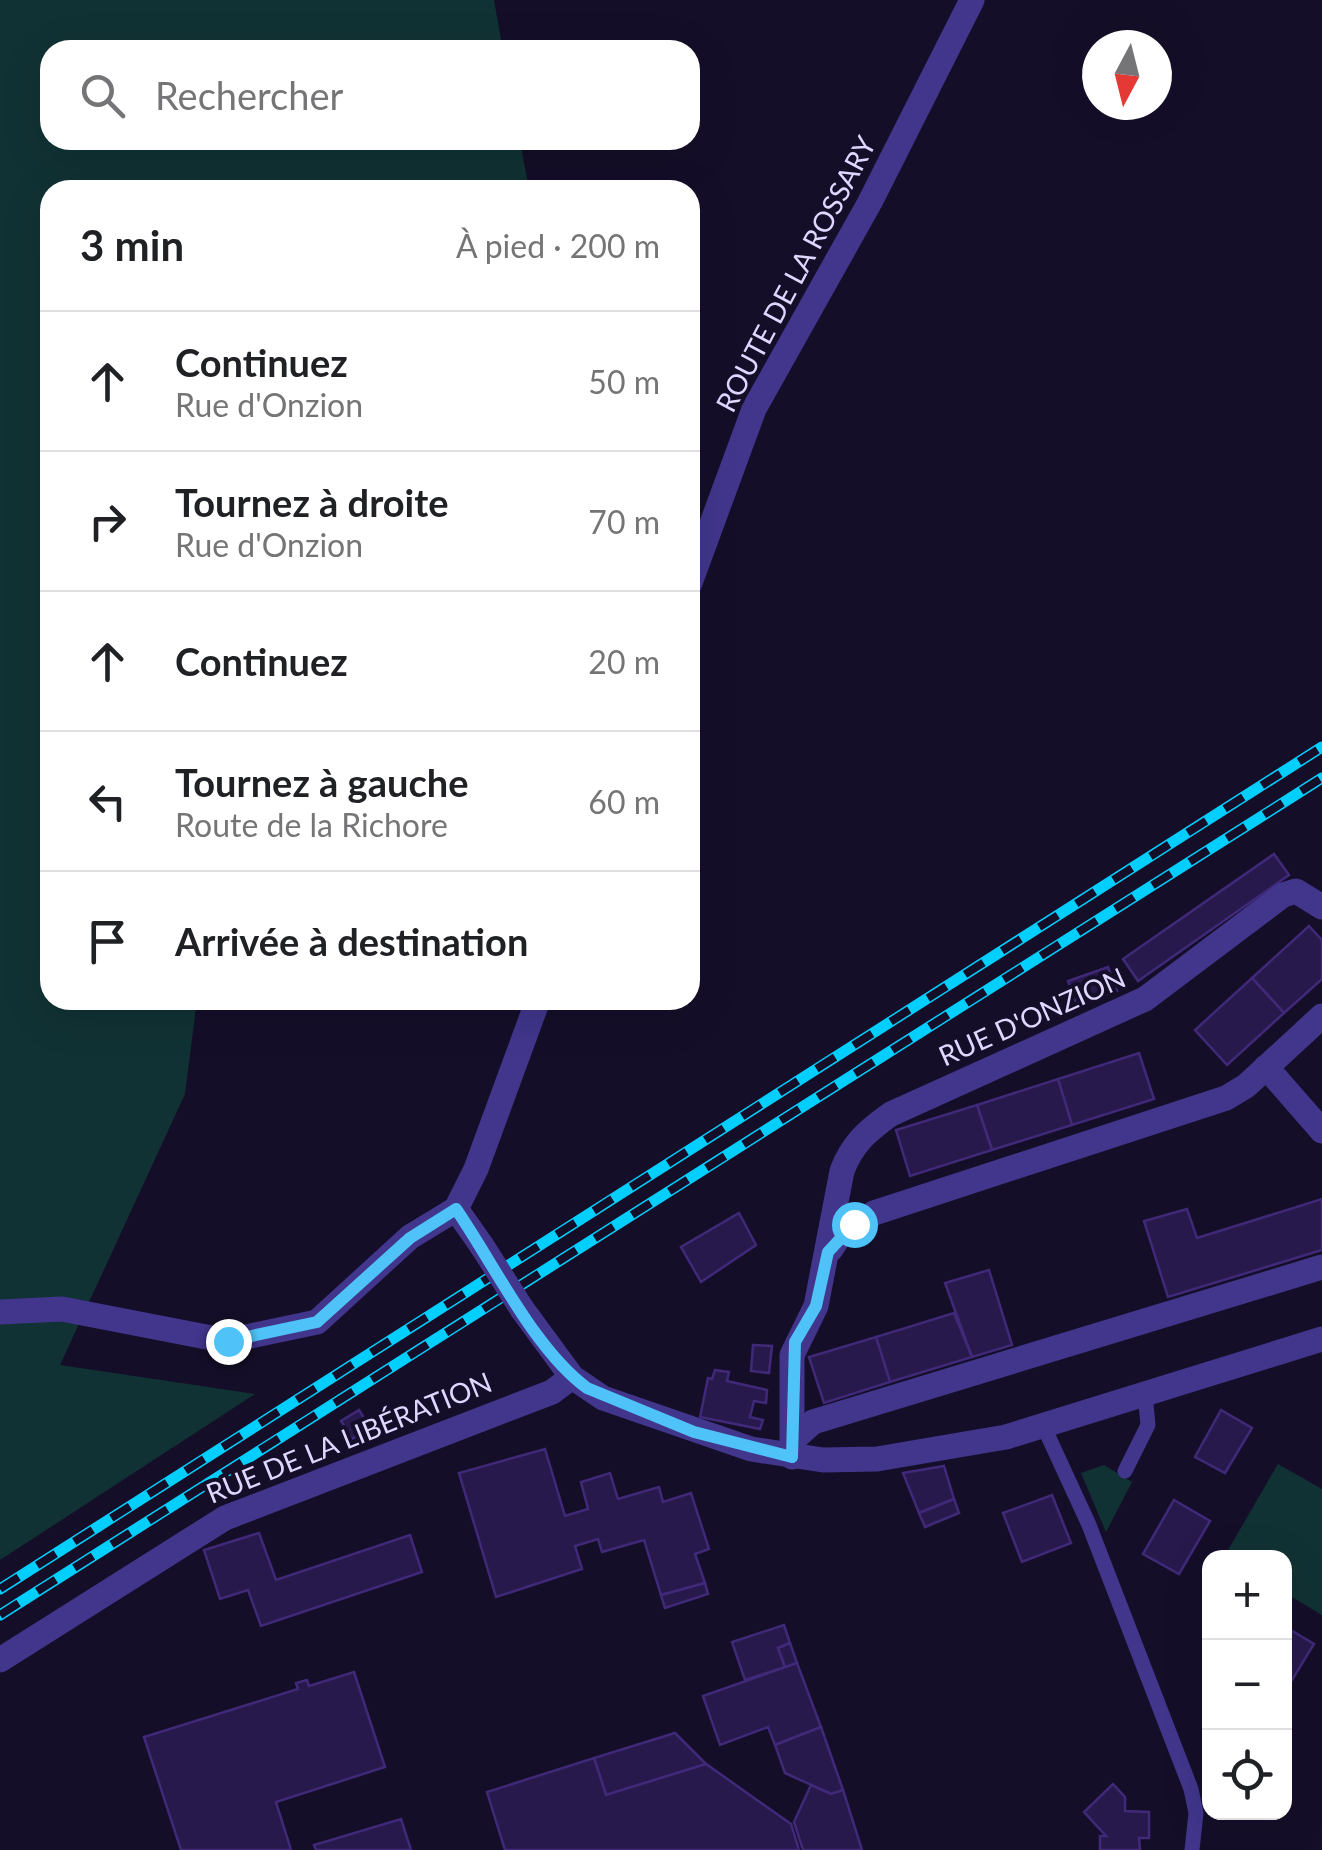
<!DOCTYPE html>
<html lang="fr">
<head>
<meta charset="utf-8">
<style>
  body { margin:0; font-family:Lato,sans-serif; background:#f6f6f6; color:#202124 }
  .controls { position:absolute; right:30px; bottom:30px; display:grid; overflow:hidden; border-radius:20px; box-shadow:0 10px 40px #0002 }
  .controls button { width:90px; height:90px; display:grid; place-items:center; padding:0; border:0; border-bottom:2px solid #e0e0e0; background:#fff; color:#202124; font:50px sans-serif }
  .compass { position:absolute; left:1082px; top:30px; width:90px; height:90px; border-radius:50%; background:#fff; box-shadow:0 10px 40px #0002; rotate:187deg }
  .stop { position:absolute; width:30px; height:30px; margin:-22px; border:8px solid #4fc3f7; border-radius:50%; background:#fff }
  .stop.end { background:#4fc3f7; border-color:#fff; box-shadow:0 2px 10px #0008 }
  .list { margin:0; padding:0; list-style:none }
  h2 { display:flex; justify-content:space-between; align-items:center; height:130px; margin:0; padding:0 40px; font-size:42px }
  h2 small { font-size:32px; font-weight:400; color:#757577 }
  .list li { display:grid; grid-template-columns:65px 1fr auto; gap:30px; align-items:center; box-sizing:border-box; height:140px; padding:0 40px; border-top:2px solid #e0e0e0 }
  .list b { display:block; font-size:38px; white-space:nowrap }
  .list p { margin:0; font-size:32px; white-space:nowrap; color:#757577 }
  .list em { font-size:32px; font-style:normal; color:#757577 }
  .icon { flex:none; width:55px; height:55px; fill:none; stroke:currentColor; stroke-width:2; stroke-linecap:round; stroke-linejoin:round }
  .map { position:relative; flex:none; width:1322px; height:1850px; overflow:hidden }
  .search { position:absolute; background:#fff; box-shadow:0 10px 40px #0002; left:40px; top:40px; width:660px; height:110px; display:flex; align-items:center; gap:25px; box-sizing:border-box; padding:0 35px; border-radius:30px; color:#757577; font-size:38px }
  .panel { position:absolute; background:#fff; box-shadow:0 10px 40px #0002; left:40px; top:180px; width:660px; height:830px; border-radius:30px }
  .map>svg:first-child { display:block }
  .green { fill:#113234 }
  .building { fill:#28194c; stroke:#402979; stroke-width:2.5 }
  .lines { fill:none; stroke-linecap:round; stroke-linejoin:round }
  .service { stroke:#41368c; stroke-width:15 }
  .minor { stroke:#41368c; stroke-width:25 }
  .rail-casing { stroke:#03cfff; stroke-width:11 }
  .rail { stroke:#150e29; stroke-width:8; stroke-dasharray:22; stroke-linecap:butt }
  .minor-bridge { stroke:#41368c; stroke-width:25 }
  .route { stroke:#4fc3f7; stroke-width:12 }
  .labels { text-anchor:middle; stroke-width:8; stroke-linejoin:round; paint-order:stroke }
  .street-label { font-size:28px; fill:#dfd7ff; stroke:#150e29 }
</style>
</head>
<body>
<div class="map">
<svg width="1322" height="1850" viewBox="0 0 1322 1850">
  <rect width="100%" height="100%" fill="#150e29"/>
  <g class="green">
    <path d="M 0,0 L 494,0 L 503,50 L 50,50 L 50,140 L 520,140 L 529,190 L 50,190 L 50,1000 L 197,1000 L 185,1094 L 60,1365 L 255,1394 L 0,1560 Z"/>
    <path d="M 1278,1464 L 1322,1489 L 1322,1615 L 1285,1593 L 1284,1558 L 1224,1557 Z"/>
    <path d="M 1104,1465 L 1132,1482 L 1106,1532 L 1081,1473 Z"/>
  </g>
  <g class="building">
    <path d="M 1274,854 L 1289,875 L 1138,981 L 1123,959 Z"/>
    <path d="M 1309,926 L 1322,940 L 1322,979 L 1284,1013 L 1252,978 Z"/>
    <path d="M 1108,967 L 1117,991 L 1077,1005 L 1068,981 Z"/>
    <path d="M 1252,978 L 1284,1013 L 1227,1065 L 1195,1030 Z"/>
    <path d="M 1139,1053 L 1154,1099 L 1072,1125 L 1058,1079 Z"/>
    <path d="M 1058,1079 L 1072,1125 L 992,1150 L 977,1105 Z"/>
    <path d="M 977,1105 L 992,1150 L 910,1176 L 896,1130 Z"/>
    <path d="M 1322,1199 L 1322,1250 L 1168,1297 L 1144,1221 L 1187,1209 L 1197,1238 Z"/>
    <path d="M 739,1213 L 756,1245 L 701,1282 L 681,1247 Z"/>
    <path d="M 989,1270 L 1012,1345 L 972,1357 L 945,1283 Z"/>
    <path d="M 954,1313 L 972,1357 L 890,1382 L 876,1337 Z"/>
    <path d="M 876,1337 L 890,1382 L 824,1403 L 809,1357 Z"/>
    <path d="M 753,1345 L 772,1346 L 769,1373 L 751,1371 Z"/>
    <path d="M 715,1370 L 729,1372 L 727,1381 L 767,1390 L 766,1403 L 754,1401 L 750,1417 L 763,1420 L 760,1429 L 700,1417 L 708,1378 L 712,1379 Z"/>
    <path d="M 359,1410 L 370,1428 L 352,1439 L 341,1421 Z"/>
    <path d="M 1221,1410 L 1252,1428 L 1225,1473 L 1195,1457 Z"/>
    <path d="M 545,1449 L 565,1516 L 588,1509 L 581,1482 L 610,1473 L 618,1499 L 659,1487 L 663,1502 L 691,1493 L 709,1549 L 695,1554 L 705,1583 L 661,1595 L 644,1540 L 602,1552 L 598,1539 L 575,1546 L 582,1569 L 496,1597 L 459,1473 Z"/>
    <path d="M 944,1466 L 954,1499 L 919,1513 L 903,1473 Z"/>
    <path d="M 1052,1495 L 1071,1543 L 1022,1562 L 1003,1513 Z"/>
    <path d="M 954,1499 L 959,1513 L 925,1527 L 919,1513 Z"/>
    <path d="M 1174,1500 L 1210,1521 L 1179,1574 L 1143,1554 Z"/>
    <path d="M 259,1533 L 276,1580 L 410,1535 L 422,1572 L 261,1626 L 248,1590 L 220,1599 L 204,1550 Z"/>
    <path d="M 705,1583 L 708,1594 L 665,1608 L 661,1595 Z"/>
    <path d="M 784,1625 L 790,1643 L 778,1648 L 785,1667 L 745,1680 L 732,1642 Z"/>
    <path d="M 1284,1626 L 1314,1644 L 1292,1680 L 1284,1676 Z"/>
    <path d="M 790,1643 L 797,1663 L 785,1667 L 778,1648 Z"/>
    <path d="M 797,1663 L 821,1727 L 775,1745 L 768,1727 L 720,1745 L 703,1696 Z"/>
    <path d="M 354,1672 L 385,1767 L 276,1802 L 291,1850 L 181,1850 L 144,1737 L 298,1689 L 296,1683 L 307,1680 L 309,1686 Z"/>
    <path d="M 821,1727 L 843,1790 L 831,1794 L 785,1773 L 775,1745 Z"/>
    <path d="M 675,1733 L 706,1764 L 606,1795 L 594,1758 Z"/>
    <path d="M 594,1758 L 606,1795 L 706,1764 L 791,1824 L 799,1850 L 505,1850 L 487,1792 Z"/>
    <path d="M 1113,1784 L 1125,1797 L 1125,1811 L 1149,1812 L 1149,1838 L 1139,1838 L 1140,1850 L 1100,1850 L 1100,1836 L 1106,1836 L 1084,1812 Z"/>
    <path d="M 811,1785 L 831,1794 L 843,1790 L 862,1850 L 803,1850 L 794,1822 Z"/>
    <path d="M 401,1819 L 411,1850 L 316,1850 L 314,1845 Z"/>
  </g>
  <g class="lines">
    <g class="service">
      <path d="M 1043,1425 L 1089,1525 L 1191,1789 L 1196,1813 L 1192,1850"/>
      <path d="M 1125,1471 L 1148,1425 L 1145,1394"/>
    </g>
    <g class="minor">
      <path d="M 690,583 L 754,409 L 870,202 L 972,0"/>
      <path d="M 1266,1067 L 1322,1131"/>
      <path d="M 456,1209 L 476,1169 L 538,1000"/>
      <path d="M 831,1249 L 840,1235 L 874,1213 L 1226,1098 L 1246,1086 L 1322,1016"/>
      <path d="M 522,1309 L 572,1377 L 603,1398 L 751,1449 L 823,1460 L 877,1459 L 1006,1437 L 1322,1339"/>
      <path d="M 0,1312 L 62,1309 L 227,1341 L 317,1322 L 410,1237 L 456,1209 L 482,1246"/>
      <path d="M 793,1440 L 813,1422 L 1322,1267"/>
      <path d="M 792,1457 L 792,1355 L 816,1306 L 842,1171 C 852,1144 868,1130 891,1114 L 1145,999 L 1283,895 L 1296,891 L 1322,907"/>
      <path d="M 0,1660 L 225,1518 L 552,1392 L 572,1377"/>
    </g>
    <g class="rail-casing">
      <g id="rail">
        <path d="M 0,1589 L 1322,747"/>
        <path d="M 0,1615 L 1322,778"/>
      </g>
    </g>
    <use href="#rail" class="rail"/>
    <path class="minor-bridge" d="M 482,1246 L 522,1309"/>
  </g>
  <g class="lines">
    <path class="route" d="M 228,1341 L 317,1322 L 410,1238 L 456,1209 C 494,1264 534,1349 587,1388 L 694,1432 L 792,1457 L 795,1342 L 816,1306 L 828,1252 L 854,1224"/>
  </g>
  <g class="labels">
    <g class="street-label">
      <text transform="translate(796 274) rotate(-62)" y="10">ROUTE DE LA ROSSARY</text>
      <text transform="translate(1032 1017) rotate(-24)" y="10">RUE D'ONZION</text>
      <text transform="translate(349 1438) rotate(-22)" y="10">RUE DE LA LIBÉRATION</text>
    </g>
  </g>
</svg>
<div class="controls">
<button>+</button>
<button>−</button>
<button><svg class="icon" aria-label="locate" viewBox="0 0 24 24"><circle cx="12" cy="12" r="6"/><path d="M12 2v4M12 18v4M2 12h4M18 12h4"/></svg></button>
</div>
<svg class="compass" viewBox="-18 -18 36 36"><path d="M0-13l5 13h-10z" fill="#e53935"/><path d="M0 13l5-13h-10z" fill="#757577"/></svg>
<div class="stop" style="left:854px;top:1224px"></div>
<div class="stop end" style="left:228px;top:1341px"></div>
<div class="search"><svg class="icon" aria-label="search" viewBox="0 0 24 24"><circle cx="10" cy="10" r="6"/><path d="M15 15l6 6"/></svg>Rechercher</div>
<section class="panel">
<h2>3 min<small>À pied · 200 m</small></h2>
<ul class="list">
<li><svg class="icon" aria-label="ahead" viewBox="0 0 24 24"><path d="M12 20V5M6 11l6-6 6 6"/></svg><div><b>Continuez</b><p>Rue d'Onzion</p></div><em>50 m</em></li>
<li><svg class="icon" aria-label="right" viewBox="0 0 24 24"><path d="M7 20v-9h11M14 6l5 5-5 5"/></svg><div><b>Tournez à droite</b><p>Rue d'Onzion</p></div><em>70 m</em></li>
<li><svg class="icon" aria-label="ahead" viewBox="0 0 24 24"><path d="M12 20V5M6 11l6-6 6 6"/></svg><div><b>Continuez</b></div><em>20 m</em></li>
<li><svg class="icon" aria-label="left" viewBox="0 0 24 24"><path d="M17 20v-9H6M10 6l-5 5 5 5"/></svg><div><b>Tournez à gauche</b><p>Route de la Richore</p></div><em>60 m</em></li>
<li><svg class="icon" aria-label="arrive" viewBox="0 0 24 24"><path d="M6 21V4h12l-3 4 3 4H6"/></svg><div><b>Arrivée à destination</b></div></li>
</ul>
</section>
</div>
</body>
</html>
